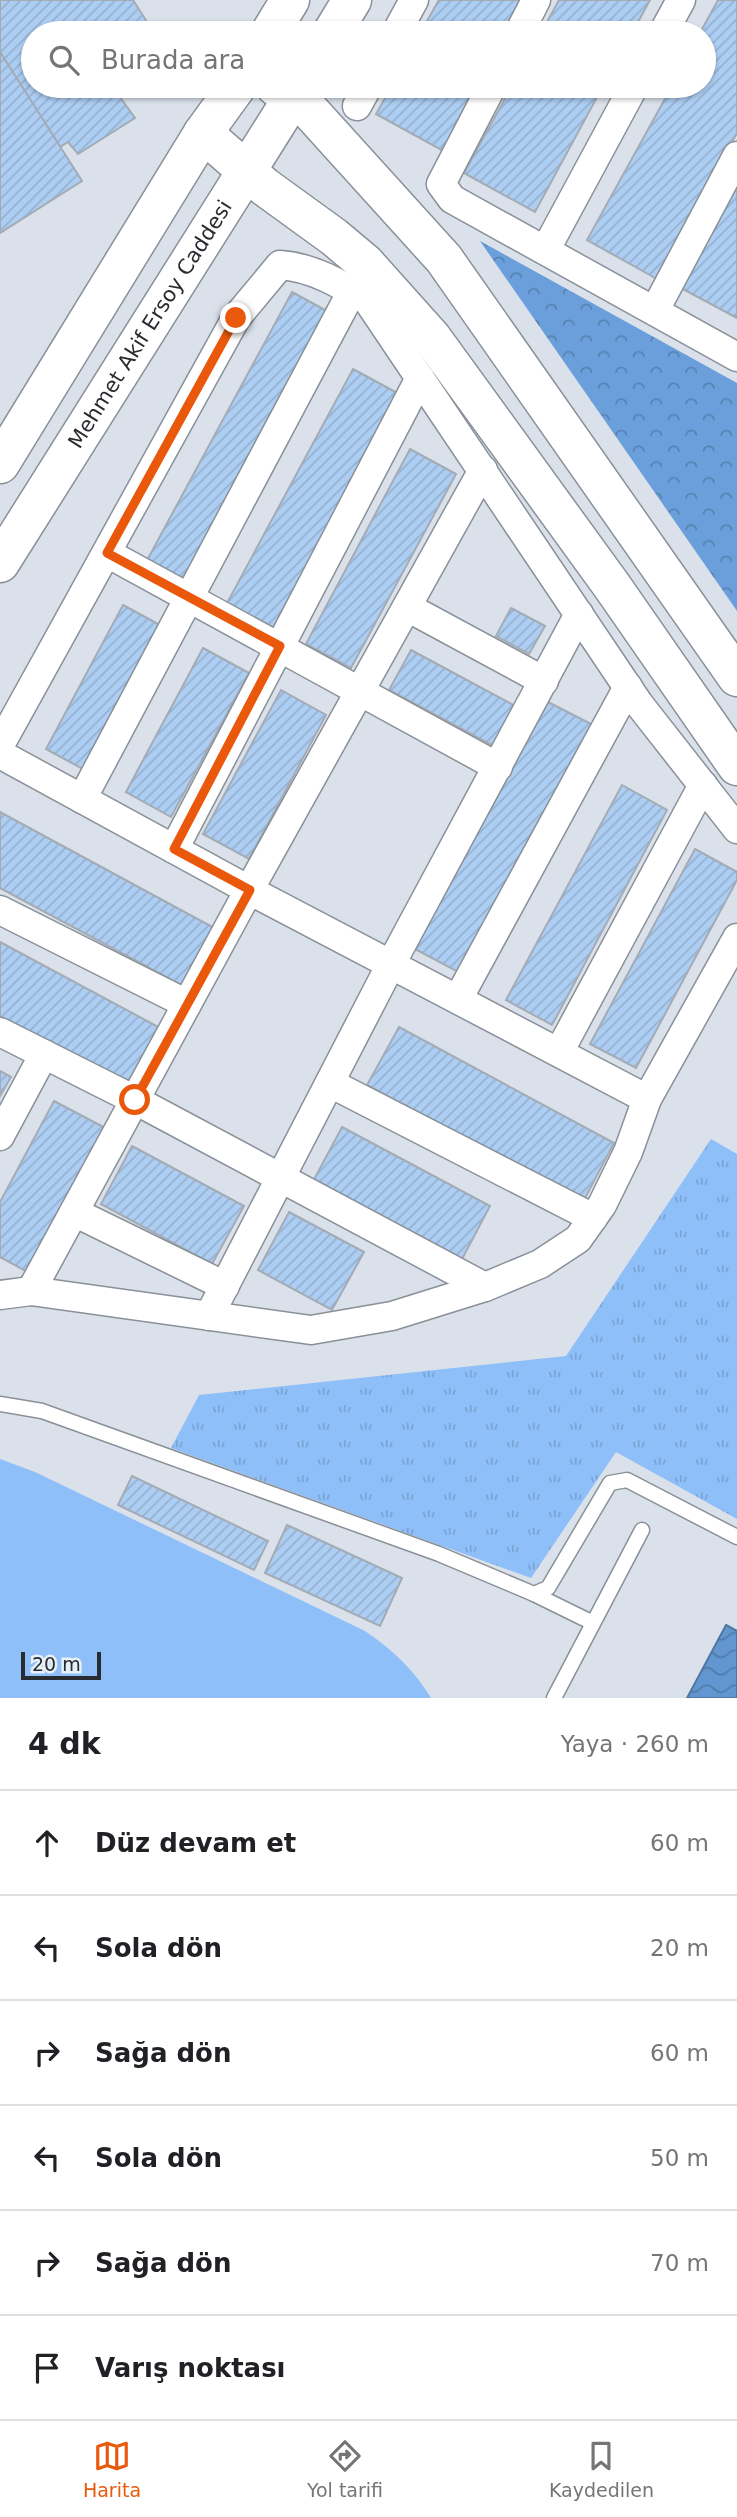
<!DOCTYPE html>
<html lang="tr">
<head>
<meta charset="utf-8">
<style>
  body { margin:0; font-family:"DejaVu Sans",sans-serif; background:#f6f6f6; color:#202124 }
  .scale { position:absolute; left:21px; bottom:18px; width:80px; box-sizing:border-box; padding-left:7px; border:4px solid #282b2f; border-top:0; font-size:19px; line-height:24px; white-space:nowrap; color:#282b2f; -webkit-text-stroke:5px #e7eff8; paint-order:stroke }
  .stop { position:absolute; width:21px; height:21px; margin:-16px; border:5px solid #ea580c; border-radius:50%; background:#fff }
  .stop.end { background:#ea580c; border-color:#fff; box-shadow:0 2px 7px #0008 }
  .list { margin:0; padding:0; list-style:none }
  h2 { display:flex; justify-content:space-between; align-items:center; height:91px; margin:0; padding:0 28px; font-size:30px }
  h2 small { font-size:23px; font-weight:400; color:#757577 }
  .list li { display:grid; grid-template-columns:46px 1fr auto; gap:21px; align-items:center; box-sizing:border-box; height:105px; padding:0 28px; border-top:2px solid #e0e0e0 }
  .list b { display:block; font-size:26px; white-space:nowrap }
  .list em { font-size:23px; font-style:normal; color:#757577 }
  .icon { flex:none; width:38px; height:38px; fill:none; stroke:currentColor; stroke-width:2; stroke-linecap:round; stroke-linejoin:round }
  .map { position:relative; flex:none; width:737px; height:1698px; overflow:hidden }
  .search { position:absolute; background:#fff; box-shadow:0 2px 5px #0004; left:21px; right:21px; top:21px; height:77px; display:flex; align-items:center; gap:18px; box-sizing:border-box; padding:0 24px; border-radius:38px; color:#757577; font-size:26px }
  .sheet { height:721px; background:#fff }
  nav { display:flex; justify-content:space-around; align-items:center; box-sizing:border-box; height:98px; border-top:2px solid #e0e0e0; background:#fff; font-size:19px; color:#757577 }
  nav a { display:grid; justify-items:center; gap:4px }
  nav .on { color:#ea580c }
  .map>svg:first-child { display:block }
  .grass { fill:url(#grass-tufts) }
  .forest { fill:url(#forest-crowns) }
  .pitch { fill:#8ebff8 }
  .water { fill:url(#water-waves); stroke:#5176a0; stroke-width:2 }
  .building { fill:url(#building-hatch); stroke:#a4abb4; stroke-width:2 }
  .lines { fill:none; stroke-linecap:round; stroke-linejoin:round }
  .lane-casing { stroke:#899098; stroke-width:17 }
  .street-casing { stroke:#899098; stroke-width:31 }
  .secondary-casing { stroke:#899098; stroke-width:41 }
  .primary-casing { stroke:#899098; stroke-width:41 }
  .lane { stroke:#fff; stroke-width:14 }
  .street { stroke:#fff; stroke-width:28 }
  .secondary { stroke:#fff; stroke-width:38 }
  .primary { stroke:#fff; stroke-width:38 }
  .route { stroke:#ea580c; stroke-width:9 }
  .labels { text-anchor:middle; stroke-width:5; stroke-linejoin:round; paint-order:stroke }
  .street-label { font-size:21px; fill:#282b2f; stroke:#e7eff8 }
</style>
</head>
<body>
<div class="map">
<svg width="737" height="1698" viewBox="0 0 737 1698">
  <defs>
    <pattern id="grass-tufts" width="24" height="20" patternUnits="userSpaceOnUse" patternTransform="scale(1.75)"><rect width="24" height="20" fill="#8ebff8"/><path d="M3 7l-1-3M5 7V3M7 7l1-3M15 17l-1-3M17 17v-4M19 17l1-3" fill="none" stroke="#7aa4d5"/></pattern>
    <pattern id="forest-crowns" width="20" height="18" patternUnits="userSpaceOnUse" patternTransform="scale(1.75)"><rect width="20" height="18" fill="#6a9fdb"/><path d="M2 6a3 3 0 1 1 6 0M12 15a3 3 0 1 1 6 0" fill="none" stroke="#5782b2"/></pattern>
    <pattern id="water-waves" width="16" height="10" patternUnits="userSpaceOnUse" patternTransform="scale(1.75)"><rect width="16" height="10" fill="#6296d1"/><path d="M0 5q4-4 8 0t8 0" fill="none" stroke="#517baa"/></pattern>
    <pattern id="building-hatch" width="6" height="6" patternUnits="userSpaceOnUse" patternTransform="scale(1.75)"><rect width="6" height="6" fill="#adcef3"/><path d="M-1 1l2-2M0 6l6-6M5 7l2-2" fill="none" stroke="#95b1d1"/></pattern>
  </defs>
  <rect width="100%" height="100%" fill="#dae1eb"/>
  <path class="grass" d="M 711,1139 L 737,1154 L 737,1519 L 616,1452 L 531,1578 L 171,1448 L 199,1395 L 566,1356 Z"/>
  <path class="forest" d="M 480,241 L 737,383 L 737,611 Z"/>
  <path class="pitch" d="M 0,1459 L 35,1472 L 365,1631 C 392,1649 414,1670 431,1698 L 0,1698 Z"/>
  <path class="water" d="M 726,1625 L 737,1631 L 737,1698 L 687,1698 Z"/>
  <g class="building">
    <path d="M 0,0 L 133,0 L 154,33 L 33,33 L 33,86 L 128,86 L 117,93 L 135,118 L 78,154 L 68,142 L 60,147 L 0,52 Z"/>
    <path d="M 439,0 L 528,0 L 510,33 L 420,33 Z"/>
    <path d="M 559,0 L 650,0 L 632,33 L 541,33 Z"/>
    <path d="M 718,0 L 737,0 L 737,133 L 657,279 L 587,240 L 672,86 L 704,86 L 704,33 L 700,33 Z"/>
    <path d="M 0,52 L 82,181 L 0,233 Z"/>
    <path d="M 392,86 L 481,86 L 445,152 L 376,114 Z"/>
    <path d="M 512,86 L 603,86 L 535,212 L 464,173 Z"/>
    <path d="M 737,186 L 737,318 L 681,288 Z"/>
    <path d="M 292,292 L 338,317 L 192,589 L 145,564 Z"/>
    <path d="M 353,369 L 399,394 L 272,630 L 226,605 Z"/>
    <path d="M 410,449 L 456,474 L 351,668 L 306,644 Z"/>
    <path d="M 123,605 L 169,630 L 92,774 L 46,749 Z"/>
    <path d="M 511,608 L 545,626 L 529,654 L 496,636 Z"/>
    <path d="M 203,648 L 249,673 L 171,817 L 126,792 Z"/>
    <path d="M 411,650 L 521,709 L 499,749 L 389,690 Z"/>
    <path d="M 281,690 L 326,715 L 249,859 L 203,834 Z"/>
    <path d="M 548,702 L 595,726 L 462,974 L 415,949 Z"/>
    <path d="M 622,785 L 667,810 L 552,1025 L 506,1000 Z"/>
    <path d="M 0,812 L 216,929 L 185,987 L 0,888 Z"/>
    <path d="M 695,849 L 737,872 L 737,880 L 636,1068 L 590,1044 Z"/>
    <path d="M 0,942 L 162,1029 L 131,1088 L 0,1017 Z"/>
    <path d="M 399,1027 L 614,1143 L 583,1202 L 367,1085 Z"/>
    <path d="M 0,1071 L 11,1077 L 0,1096 Z"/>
    <path d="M 54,1101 L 111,1131 L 33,1275 L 0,1257 L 0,1202 Z"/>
    <path d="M 342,1127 L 490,1206 L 459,1265 L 311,1185 Z"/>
    <path d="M 132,1146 L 244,1206 L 212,1264 L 101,1204 Z"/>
    <path d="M 289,1212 L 364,1252 L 332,1310 L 258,1270 Z"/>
    <path d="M 132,1476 L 268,1541 L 254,1570 L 118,1505 Z"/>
    <path d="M 287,1525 L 402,1578 L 380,1626 L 265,1573 Z"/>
  </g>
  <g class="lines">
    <g class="lane-casing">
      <g id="lane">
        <path d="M 0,1404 L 42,1411 L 439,1554 L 534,1594 L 548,1588 L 610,1483 L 627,1480 L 737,1537"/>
        <path d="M 534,1594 L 593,1623"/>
        <path d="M 554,1698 L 642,1530"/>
      </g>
    </g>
    <g class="street-casing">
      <g id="street">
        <path d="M 396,33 L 414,0"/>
        <path d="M 519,33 L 536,0"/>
        <path d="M 663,33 L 681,0"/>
        <path d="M 492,86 L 441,184 L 452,199 L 737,357"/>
        <path d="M 357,106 L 368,86"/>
        <path d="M 546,249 L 634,86"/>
        <path d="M 655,310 L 737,156"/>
        <path d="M 107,553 L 498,767"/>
        <path d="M 407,607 L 544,681"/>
        <path d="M 0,745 L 236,318 L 280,265 C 312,267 341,284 368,301 L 639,704 L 737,829"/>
        <path d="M 0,754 L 249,890 L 647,1099"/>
        <path d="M 82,799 L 352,291"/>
        <path d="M 174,849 L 420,378"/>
        <path d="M 0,910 L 187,1004"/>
        <path d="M 458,999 L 628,687"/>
        <path d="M 0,1032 L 135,1100 L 485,1287"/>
        <path d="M 559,1052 L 703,785"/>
        <path d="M 330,1083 L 593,1218"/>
        <path d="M 0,1136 L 44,1054"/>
        <path d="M 74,1212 L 225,1286"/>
        <path d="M 31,1291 L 249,890 L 483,470"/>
        <path d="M 0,1295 L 31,1291 L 311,1330 L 392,1316 L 485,1287 L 540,1264 L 578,1239 L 602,1205 L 628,1152 L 647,1099 L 737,938"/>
        <path d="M 209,1316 L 391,964 L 579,614"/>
      </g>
    </g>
    <g class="secondary-casing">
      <g id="secondary">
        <path d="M 275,86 L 310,111 L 444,259 L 737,677"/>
        <path d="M 203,133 L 265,187 L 334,237 L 365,263 L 432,338 L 612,586 L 737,766"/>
      </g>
    </g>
    <g class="primary-casing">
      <g id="primary">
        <path d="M 270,33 L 290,0"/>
        <path d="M 332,33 L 352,0"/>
        <path d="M 0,464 L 203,133 L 237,86"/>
        <path id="s1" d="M 0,563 L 300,86"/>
      </g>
    </g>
    <use href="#lane" class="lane"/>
    <use href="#street" class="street"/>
    <use href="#secondary" class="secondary"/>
    <use href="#primary" class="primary"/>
  </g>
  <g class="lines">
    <path class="route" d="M 135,1100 L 250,890 L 174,849 L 280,646 L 107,553 L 236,318"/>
  </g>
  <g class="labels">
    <g class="street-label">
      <text dy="7" stroke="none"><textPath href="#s1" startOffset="282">Mehmet Akif Ersoy Caddesi</textPath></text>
    </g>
  </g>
</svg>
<div class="scale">20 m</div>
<div class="stop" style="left:135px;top:1100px"></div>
<div class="stop end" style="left:236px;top:318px"></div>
<div class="search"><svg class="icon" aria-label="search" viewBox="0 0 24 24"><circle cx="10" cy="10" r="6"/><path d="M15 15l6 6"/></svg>Burada ara</div>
</div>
<section class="sheet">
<h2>4 dk<small>Yaya · 260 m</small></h2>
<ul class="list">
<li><svg class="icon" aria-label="ahead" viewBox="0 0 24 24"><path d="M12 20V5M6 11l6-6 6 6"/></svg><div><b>Düz devam et</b></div><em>60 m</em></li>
<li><svg class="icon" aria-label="left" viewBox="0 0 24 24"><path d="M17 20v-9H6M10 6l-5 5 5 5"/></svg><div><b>Sola dön</b></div><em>20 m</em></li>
<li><svg class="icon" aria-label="right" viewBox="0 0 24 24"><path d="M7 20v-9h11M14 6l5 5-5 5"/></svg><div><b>Sağa dön</b></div><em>60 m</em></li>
<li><svg class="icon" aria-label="left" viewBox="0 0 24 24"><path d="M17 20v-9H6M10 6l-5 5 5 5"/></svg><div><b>Sola dön</b></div><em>50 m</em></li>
<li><svg class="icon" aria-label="right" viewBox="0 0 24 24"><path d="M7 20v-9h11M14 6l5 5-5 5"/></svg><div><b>Sağa dön</b></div><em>70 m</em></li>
<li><svg class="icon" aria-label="arrive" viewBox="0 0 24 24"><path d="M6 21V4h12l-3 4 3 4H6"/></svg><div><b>Varış noktası</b></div></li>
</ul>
</section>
<nav>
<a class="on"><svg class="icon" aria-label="map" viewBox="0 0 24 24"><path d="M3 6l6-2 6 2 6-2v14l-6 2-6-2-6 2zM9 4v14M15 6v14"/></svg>Harita</a>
<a><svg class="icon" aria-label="directions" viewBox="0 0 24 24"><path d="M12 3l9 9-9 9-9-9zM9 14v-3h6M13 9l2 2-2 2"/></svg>Yol tarifi</a>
<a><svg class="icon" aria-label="saved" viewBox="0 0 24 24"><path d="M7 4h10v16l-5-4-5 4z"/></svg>Kaydedilen</a>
</nav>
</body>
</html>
